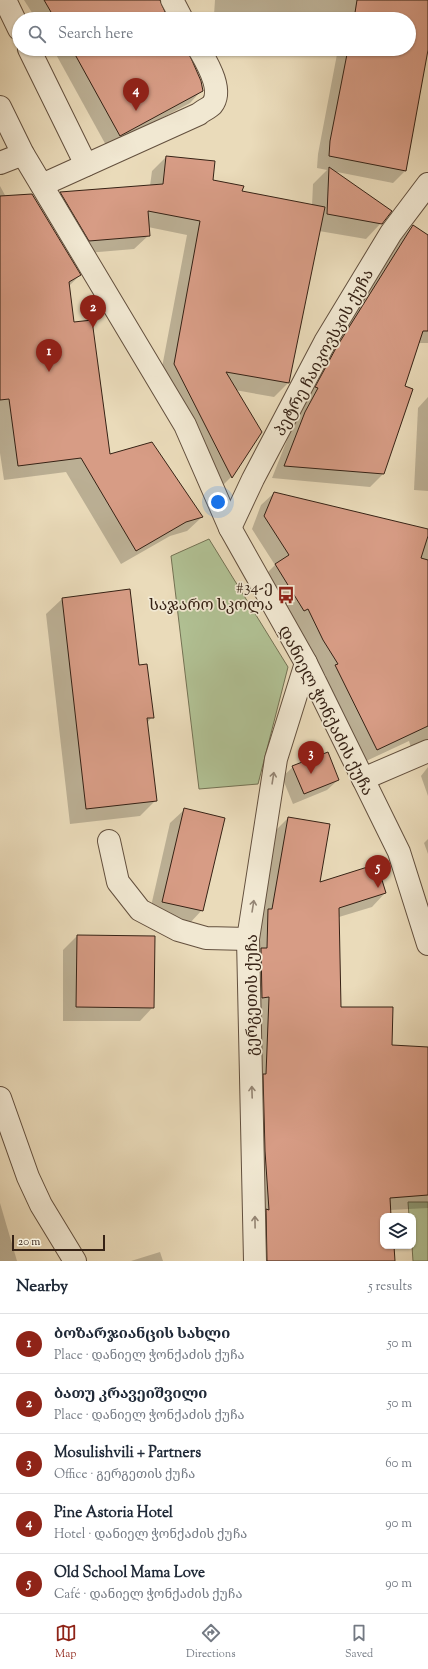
<!DOCTYPE html>
<html lang="en">
<head>
<meta charset="utf-8">
<style>
  body { margin:0; font-family:"Sorts Mill Goudy","Noto Serif Georgian",serif; background:#f6f6f7; color:#1f2937 }
  .controls { position:absolute; right:12px; bottom:12px; display:grid; overflow:hidden; border-radius:8px; box-shadow:0 1px 3px #0004 }
  .controls button { width:36px; height:36px; display:grid; place-items:center; padding:0; border:0; border-bottom:1px solid #e0e1e3; background:#fff; color:#1f2937; font:20px sans-serif }
  .scale { position:absolute; left:12px; bottom:10px; width:93px; box-sizing:border-box; padding-left:4px; border:2px solid #362215; border-top:0; font-size:11px; line-height:14px; white-space:nowrap; color:#362215; -webkit-text-stroke:3px #f1e8d2; paint-order:stroke }
  .you { position:absolute; left:218px; top:502px; width:14px; height:14px; margin:-10px; border:3px solid #fff; border-radius:50%; background:#1a73e8; box-shadow:0 0 0 6px #1a73e833 }
  .badge { display:grid; place-items:center; width:26px; height:26px; border-radius:50%; background:#8f2418; color:#fff; font-size:13px; font-weight:700 }
  .pin { position:absolute; translate:-50% -33px; filter:drop-shadow(0 1px 2px #0008) }
  .pin::after { content:''; position:absolute; top:21px; width:14px; height:12px; background:inherit; clip-path:polygon(0 0,100% 0,50% 100%) }
  .list { margin:0; padding:0; list-style:none }
  h2 { display:flex; justify-content:space-between; align-items:center; height:52px; margin:0; padding:0 16px; font-size:17px }
  h2 small { font-size:13px; font-weight:400; color:#747a83 }
  .list li { display:grid; grid-template-columns:26px 1fr auto; gap:12px; align-items:center; box-sizing:border-box; height:60px; padding:0 16px; border-top:1px solid #e0e1e3 }
  .list b { display:block; font-size:15px; white-space:nowrap }
  .list p { margin:0; font-size:13px; white-space:nowrap; color:#747a83 }
  .list em { font-size:13px; font-style:normal; color:#747a83 }
  .icon { flex:none; width:22px; height:22px; fill:none; stroke:currentColor; stroke-width:2; stroke-linecap:round; stroke-linejoin:round }
  .map { position:relative; flex:none; width:428px; height:1261px; overflow:hidden }
  .search { position:absolute; background:#fff; box-shadow:0 1px 3px #0004; left:12px; right:12px; top:12px; height:44px; display:flex; align-items:center; gap:10px; box-sizing:border-box; padding:0 14px; border-radius:22px; color:#747a83; font-size:15px }
  .sheet { height:352px; background:#fff }
  nav { display:flex; justify-content:space-around; align-items:center; box-sizing:border-box; height:56px; border-top:1px solid #e0e1e3; background:#fff; font-size:11px; color:#747a83 }
  nav a { display:grid; justify-items:center; gap:2px }
  nav .on { color:#8f2418 }
  .map>svg:first-child { display:block }
  .green { fill:#b1c194; stroke:#747254 }
  .shadow { fill:#0003 }
  .building { fill:#d79c85; stroke:#362215 }
  .lines { fill:none; stroke-linecap:round; stroke-linejoin:round }
  .minor-casing { stroke:#63503e; stroke-width:24 }
  .minor { stroke:#f1e8d2; stroke-width:22 }
  .oneway { stroke:#948574 }
  .labels { text-anchor:middle; stroke-width:3.5; stroke-linejoin:round; paint-order:stroke }
  .street-label { font-size:16px; fill:#362215; stroke:#f1e8d2 }
  .poi-label { font-size:16px; fill:#362215; stroke:#f1e8d2; text-anchor:end }
</style>
</head>
<body>
<div class="map">
<svg width="428" height="1261" viewBox="0 0 428 1261">
  <rect width="100%" height="100%" fill="#eadbba"/>
  <filter id="stains"><feTurbulence type="fractalNoise" baseFrequency=".005" numOctaves="4"/><feColorMatrix values="0 0 0 0 .2 0 0 0 0 .09 0 0 0 0 .02 0 0 0 .5 -.17"/></filter>
  <radialGradient id="worn" r=".72"><stop offset=".6" stop-color="#630" stop-opacity="0"/><stop offset="1" stop-color="#630" stop-opacity=".3"/></radialGradient>
  <g class="green">
    <path d="M 209,539 L 288,667 L 258,784 L 199,789 L 171,556 Z"/>
    <path d="M 408,1202 L 428,1202 L 428,1261 L 413,1261 L 412,1246 L 413,1246 L 413,1216 L 409,1216 Z"/>
  </g>
  <g class="shadow">
    <path d="M 24,0 L 159,0 L 167,19 L 36,19 Z"/>
    <path d="M 215,0 L 428,0 L 428,44 L 405,171 L 393,183 L 332,171 L 381,223 L 366,239 L 319,231 L 288,383 L 274,397 L 235,390 L 261,432 L 231,477 L 217,491 L 160,378 L 187,235 L 148,227 L 149,235 L 134,249 L 75,254 L 47,207 L 61,193 L 150,186 L 152,171 L 166,157 L 212,180 L 241,192 L 312,206 L 313,184 L 327,170 L 317,168 L 318,154 L 338,49 L 409,49 L 409,19 L 275,19 L 214,15 Z"/>
    <path d="M 53,49 L 186,49 L 202,90 L 190,103 L 107,147 Z"/>
    <path d="M 0,186 L 6,197 L 80,275 L 68,287 L 73,323 L 109,455 L 202,517 L 187,531 L 170,536 L 121,564 L 66,472 L 4,480 L 0,453 Z"/>
    <path d="M 413,226 L 428,236 L 428,343 L 418,343 L 380,378 L 412,389 L 383,474 L 370,487 L 272,478 L 293,425 L 324,362 L 401,239 Z"/>
    <path d="M 428,397 L 428,491 L 414,490 L 418,408 Z"/>
    <path d="M 274,493 L 428,530 L 428,764 L 427,759 L 412,751 L 409,741 L 364,762 L 323,678 L 326,676 L 311,653 L 295,621 L 292,623 L 263,577 L 275,565 L 252,529 L 261,505 Z"/>
    <path d="M 129,590 L 138,666 L 152,717 L 147,723 L 156,800 L 140,816 L 70,824 L 46,614 L 62,599 Z"/>
    <path d="M 293,767 L 338,780 L 327,790 L 293,804 L 282,777 Z"/>
    <path d="M 428,767 L 428,796 L 421,776 Z"/>
    <path d="M 184,810 L 202,910 L 189,924 L 149,915 L 170,823 Z"/>
    <path d="M 288,818 L 319,883 L 385,893 L 372,907 L 339,917 L 340,1008 L 391,1046 L 428,1048 L 428,1208 L 390,1210 L 390,1216 L 383,1216 L 383,1246 L 393,1246 L 394,1261 L 254,1261 L 249,1011 L 275,831 Z"/>
    <path d="M 428,839 L 428,854 L 424,843 Z"/>
    <path d="M 77,936 L 153,1007 L 140,1021 L 63,1021 L 63,950 Z"/>
    <path d="M 0,1203 L 17,1261 L 0,1261 Z"/>
    <path d="M 160,1252 L 163,1261 L 131,1261 Z"/>
  </g>
  <g class="building">
    <path d="M 44,0 L 160,0 L 168,19 L 55,19 Z"/>
    <path d="M 357,0 L 428,0 L 428,50 L 406,171 L 329,156 L 330,141 L 348,49 L 409,49 L 409,19 L 354,19 Z"/>
    <path d="M 72,49 L 187,49 L 201,81 L 203,91 L 120,136 Z"/>
    <path d="M 166,156 L 215,161 L 213,180 L 244,186 L 242,191 L 325,207 L 289,383 L 226,372 L 262,432 L 232,478 L 174,364 L 200,221 L 148,211 L 150,236 L 89,241 L 60,192 L 163,184 Z"/>
    <path d="M 329,167 L 392,211 L 382,224 L 327,214 Z"/>
    <path d="M 32,194 L 81,275 L 69,282 L 74,322 L 92,320 L 110,454 L 152,442 L 203,517 L 186,522 L 136,551 L 81,458 L 18,466 L 9,399 L 0,400 L 0,196 Z"/>
    <path d="M 413,225 L 428,235 L 428,331 L 423,331 L 405,386 L 413,389 L 384,474 L 284,466 L 305,412 L 318,388 L 315,387 L 336,348 Z"/>
    <path d="M 274,492 L 428,529 L 428,536 L 421,558 L 428,560 L 428,726 L 377,750 L 335,665 L 338,664 L 323,640 L 308,609 L 304,611 L 275,564 L 289,555 L 264,516 Z"/>
    <path d="M 130,589 L 139,665 L 147,664 L 154,718 L 147,718 L 157,801 L 86,809 L 62,598 Z"/>
    <path d="M 328,752 L 339,780 L 304,794 L 292,766 Z"/>
    <path d="M 184,808 L 225,818 L 203,911 L 162,902 Z"/>
    <path d="M 288,817 L 330,824 L 320,882 L 377,864 L 386,893 L 339,908 L 341,1007 L 393,1007 L 392,1045 L 428,1047 L 428,1195 L 390,1198 L 391,1216 L 383,1216 L 383,1246 L 394,1246 L 395,1261 L 267,1261 L 266,1209 L 269,1210 L 265,1151 L 263,1074 L 266,1074 L 269,997 L 262,998 L 261,948 L 267,948 L 268,909 L 272,909 Z"/>
    <path d="M 77,935 L 155,936 L 154,1008 L 76,1007 Z"/>
  </g>
  <g class="lines">
    <g class="minor-casing">
      <g id="minor">
        <path d="M 5,0 L 19,29"/>
        <path d="M 172,0 L 182,19"/>
        <path d="M 29,49 L 86,165"/>
        <path d="M 0,107 L 23,154 L 185,425 L 230,528 L 306,663 L 399,852 L 428,944"/>
        <path d="M 0,163 L 23,154"/>
        <path d="M 42,185 L 199,114 C 202,111 209,108 212,105 C 224,90 207,63 199,49"/>
        <path d="M 230,528 L 253,479 L 325,342 L 391,233 L 428,184"/>
        <path d="M 363,779 L 428,751"/>
        <path d="M 109,841 L 118,882 L 140,910 L 178,930 L 206,938 L 248,939"/>
        <path d="M 0,1098 L 28,1177 L 41,1205 L 75,1261"/>
        <path d="M 255,1261 L 248,939 L 276,759 L 306,663"/>
      </g>
    </g>
    <use href="#minor" class="minor"/>
  </g>
  <defs><path id="oneway-shaft" d="M-6 0H5M1.5-3L5.5 0L1.5 3" fill="none" stroke-width="1.6" stroke-linecap="round" stroke-linejoin="round"/></defs>
  <g class="oneway">
    <use href="#oneway-shaft" transform="translate(273 778) rotate(-81)"/>
    <use href="#oneway-shaft" transform="translate(253 906) rotate(-81)"/>
    <use href="#oneway-shaft" transform="translate(252 1092) rotate(-92)"/>
    <use href="#oneway-shaft" transform="translate(255 1222) rotate(-91)"/>
  </g>
  <defs>
    <g id="bus-bare" transform="scale(1.38)"><path d="M-5-6H5V4H4V6H2V4H-2V6H-4V4H-5ZM-3.5-4V0h7V-4ZM-3.5 1.2v1.5H-2V1.2ZM2 1.2v1.5H3.5V1.2Z" fill="#8f2418" stroke="#f1e8d2" stroke-width="2.5" paint-order="stroke"/></g>
  </defs>
  <g fill-rule="evenodd">
    <use href="#bus-bare" x="286" y="595"/>
  </g>
  <g class="labels">
    <g class="street-label">
      <text transform="translate(323 352) rotate(-61)" y="6">პეტრე ჩაიკოვსკის ქუჩა</text>
      <text transform="translate(327 710) rotate(63)" y="6">დანიელ ჭონქაძის ქუჩა</text>
      <text transform="translate(251 995) rotate(-90)" y="6">გერგეთის ქუჩა</text>
    </g>
    <g class="poi-label">
      <text x="273" y="592">#34-ე<tspan x="273" dy="18">საჯარო სკოლა</tspan></text>
    </g>
  </g>
  <rect width="100%" height="100%" filter="url(#stains)"/>
  <rect width="100%" height="100%" fill="url(#worn)"/>
</svg>
<div class="controls">
<button><svg class="icon" aria-label="layers" viewBox="0 0 24 24"><path d="M12 4l9 5-9 5-9-5zM3 14l9 5 9-5"/></svg></button>
</div>
<div class="scale">20 m</div>
<div class="you"></div>
<div class="pin badge" style="left:49px;top:372px">1</div>
<div class="pin badge" style="left:93px;top:328px">2</div>
<div class="pin badge" style="left:311px;top:774px">3</div>
<div class="pin badge" style="left:136px;top:111px">4</div>
<div class="pin badge" style="left:378px;top:888px">5</div>
<div class="search"><svg class="icon" aria-label="search" viewBox="0 0 24 24"><circle cx="10" cy="10" r="6"/><path d="M15 15l6 6"/></svg>Search here</div>
</div>
<section class="sheet">
<h2>Nearby<small>5 results</small></h2>
<ul class="list">
<li><span class="badge">1</span><div><b>ბოზარჯიანცის სახლი</b><p>Place · დანიელ ჭონქაძის ქუჩა</p></div><em>50 m</em></li>
<li><span class="badge">2</span><div><b>ბათუ კრავეიშვილი</b><p>Place · დანიელ ჭონქაძის ქუჩა</p></div><em>50 m</em></li>
<li><span class="badge">3</span><div><b>Mosulishvili + Partners</b><p>Office · გერგეთის ქუჩა</p></div><em>60 m</em></li>
<li><span class="badge">4</span><div><b>Pine Astoria Hotel</b><p>Hotel · დანიელ ჭონქაძის ქუჩა</p></div><em>90 m</em></li>
<li><span class="badge">5</span><div><b>Old School Mama Love</b><p>Café · დანიელ ჭონქაძის ქუჩა</p></div><em>90 m</em></li>
</ul>
</section>
<nav>
<a class="on"><svg class="icon" aria-label="map" viewBox="0 0 24 24"><path d="M3 6l6-2 6 2 6-2v14l-6 2-6-2-6 2zM9 4v14M15 6v14"/></svg>Map</a>
<a><svg class="icon" aria-label="directions" viewBox="0 0 24 24"><path d="M12 3l9 9-9 9-9-9zM9 14v-3h6M13 9l2 2-2 2"/></svg>Directions</a>
<a><svg class="icon" aria-label="saved" viewBox="0 0 24 24"><path d="M7 4h10v16l-5-4-5 4z"/></svg>Saved</a>
</nav>
</body>
</html>
